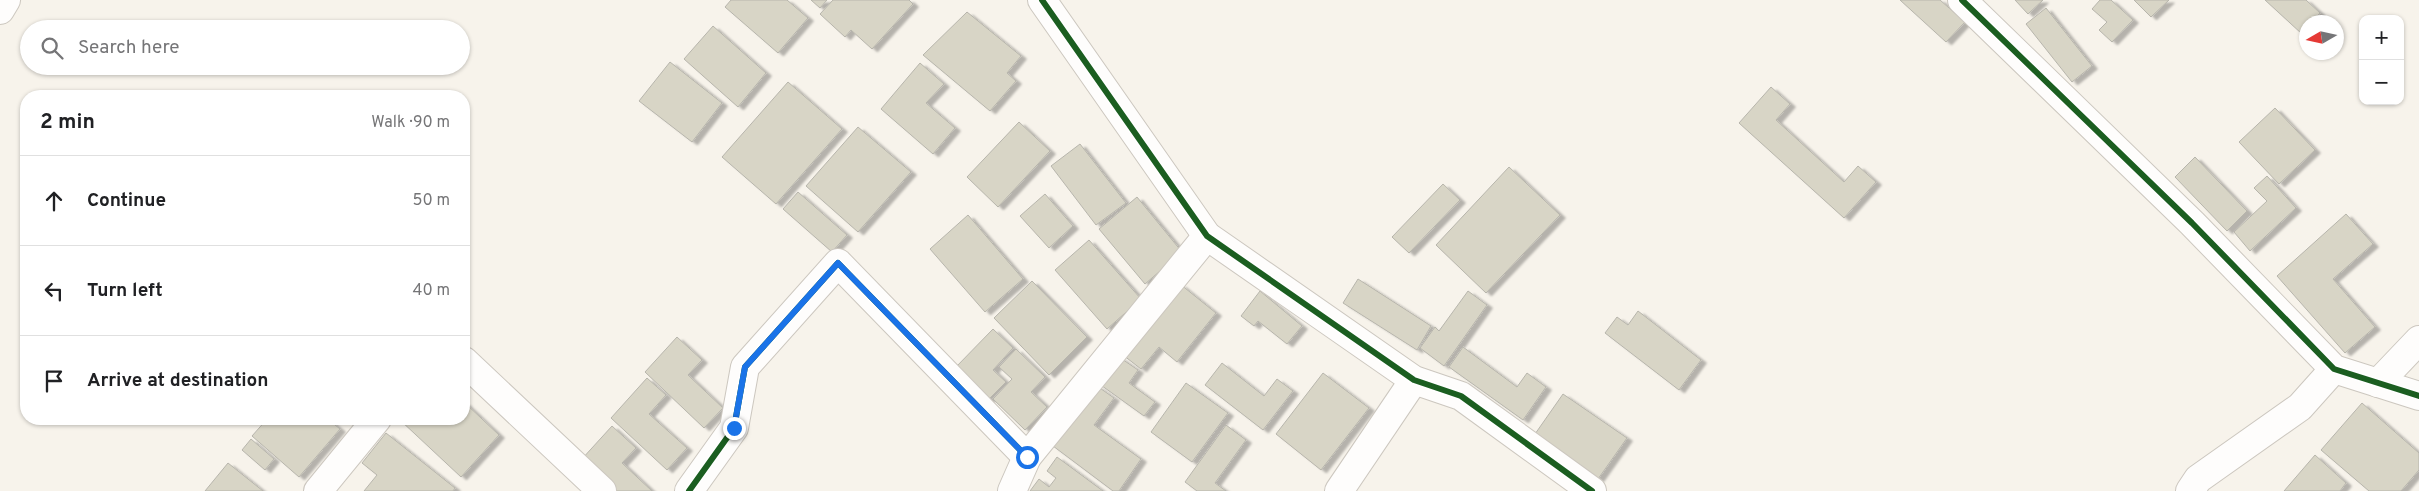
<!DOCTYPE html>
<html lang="en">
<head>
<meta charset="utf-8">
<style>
  body { margin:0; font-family:Overpass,sans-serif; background:#f6f6f6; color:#202124 }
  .controls { position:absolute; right:15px; top:15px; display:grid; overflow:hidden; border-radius:10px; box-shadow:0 1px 4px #0004 }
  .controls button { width:45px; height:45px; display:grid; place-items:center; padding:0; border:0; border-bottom:1px solid #e0e0e0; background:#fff; color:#202124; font:25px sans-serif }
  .compass { position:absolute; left:2299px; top:15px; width:45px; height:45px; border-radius:50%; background:#fff; box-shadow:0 1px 4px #0004; rotate:261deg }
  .stop { position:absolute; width:15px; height:15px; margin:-11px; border:4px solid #1a73e8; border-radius:50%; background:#fff }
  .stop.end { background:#1a73e8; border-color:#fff; box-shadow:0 1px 5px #0008 }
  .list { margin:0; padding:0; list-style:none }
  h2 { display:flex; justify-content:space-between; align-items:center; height:65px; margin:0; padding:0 20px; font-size:21px }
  h2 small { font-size:16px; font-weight:400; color:#757577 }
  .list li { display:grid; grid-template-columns:32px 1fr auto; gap:15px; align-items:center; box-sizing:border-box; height:90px; padding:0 20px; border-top:1px solid #e0e0e0 }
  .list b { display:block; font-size:19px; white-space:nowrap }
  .list em { font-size:16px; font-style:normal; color:#757577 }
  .icon { flex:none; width:28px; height:28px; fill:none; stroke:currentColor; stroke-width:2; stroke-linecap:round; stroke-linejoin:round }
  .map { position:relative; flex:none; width:2419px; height:491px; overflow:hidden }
  .search { position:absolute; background:#fff; box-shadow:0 1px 4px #0004; left:20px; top:20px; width:450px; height:55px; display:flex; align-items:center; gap:12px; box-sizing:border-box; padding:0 18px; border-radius:28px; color:#757577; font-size:19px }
  .panel { position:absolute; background:#fff; box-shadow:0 1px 4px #0004; left:20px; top:90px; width:450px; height:335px; border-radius:20px }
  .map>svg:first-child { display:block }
  .building { fill:#d8d5c6; stroke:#b7b5ac; filter:url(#shadow) }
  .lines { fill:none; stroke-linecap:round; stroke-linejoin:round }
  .street-casing { stroke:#ccc7bf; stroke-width:30 }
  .street { stroke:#fefdfc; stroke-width:28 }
  .cycleway-casing { stroke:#fff; stroke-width:9 }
  .cycleway { stroke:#1b5e20; stroke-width:6 }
  .route { stroke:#1a73e8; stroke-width:6 }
</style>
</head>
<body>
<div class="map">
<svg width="2419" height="491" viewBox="0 0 2419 491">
  <defs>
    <filter id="shadow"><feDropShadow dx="5.5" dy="3" stdDeviation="1" flood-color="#0004"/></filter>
  </defs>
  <rect width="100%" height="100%" fill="#f7f3eb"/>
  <g class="building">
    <path d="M 731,0 L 787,0 L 808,18 L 778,53 L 725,7 Z"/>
    <path d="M 811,0 L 827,0 L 820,8 Z"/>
    <path d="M 833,0 L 909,0 L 913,4 L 872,49 L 851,30 L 845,37 L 820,14 Z"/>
    <path d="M 1900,0 L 1940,0 L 1965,22 L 1946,42 Z"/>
    <path d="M 2015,0 L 2043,0 L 2028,14 Z"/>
    <path d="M 2100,0 L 2111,0 L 2133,20 L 2112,42 L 2099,30 L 2107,22 L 2092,9 Z"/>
    <path d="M 2134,0 L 2169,0 L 2151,17 Z"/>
    <path d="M 2265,0 L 2306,0 L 2320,13 L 2312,22 L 2306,22 L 2306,29 L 2302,34 Z"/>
    <path d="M 2046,8 L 2092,66 L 2072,82 L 2026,24 Z"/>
    <path d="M 967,12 L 1021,56 L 1007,73 L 1016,81 L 990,111 L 923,55 Z"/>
    <path d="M 713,26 L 766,73 L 738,107 L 684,59 Z"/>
    <path d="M 670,62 L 722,103 L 692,142 L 639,101 Z"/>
    <path d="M 920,63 L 944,84 L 926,103 L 955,128 L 933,154 L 881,109 Z"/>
    <path d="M 788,82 L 842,129 L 776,204 L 722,157 Z"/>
    <path d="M 1771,87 L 1790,104 L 1776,120 L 1844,182 L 1858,166 L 1876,182 L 1844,218 L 1739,123 Z"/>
    <path d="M 2275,108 L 2315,150 L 2279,184 L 2239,142 Z"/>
    <path d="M 1019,122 L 1050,151 L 998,207 L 967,177 Z"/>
    <path d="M 858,127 L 911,172 L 858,232 L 806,186 Z"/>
    <path d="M 1080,144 L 1126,203 L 1096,225 L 1051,166 Z"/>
    <path d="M 2195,157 L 2247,211 L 2227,231 L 2175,177 Z"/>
    <path d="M 1509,167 L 1560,215 L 1486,293 L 1436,245 Z"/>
    <path d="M 2267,176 L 2296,208 L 2250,251 L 2234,232 L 2267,201 L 2254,188 Z"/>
    <path d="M 1443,184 L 1460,200 L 1409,253 L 1392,237 Z"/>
    <path d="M 798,192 L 847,235 L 832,252 L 783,209 Z"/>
    <path d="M 1045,194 L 1073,226 L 1049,248 L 1020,216 Z"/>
    <path d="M 1137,197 L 1182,252 L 1145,284 L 1099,229 Z"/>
    <path d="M 2346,214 L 2373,244 L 2333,279 L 2375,327 L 2345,353 L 2277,276 Z"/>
    <path d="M 968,215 L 1023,279 L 985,312 L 930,249 Z"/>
    <path d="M 1089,240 L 1141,299 L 1107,329 L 1055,270 Z"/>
    <path d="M 1358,279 L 1431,326 L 1417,350 L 1343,303 Z"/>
    <path d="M 1032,281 L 1087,337 L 1049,375 L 994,318 Z"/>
    <path d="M 1180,284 L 1216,313 L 1177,362 L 1159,347 L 1141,369 L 1123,355 Z"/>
    <path d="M 1260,291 L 1302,326 L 1287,344 L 1258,321 L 1254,326 L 1241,316 Z"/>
    <path d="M 1468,291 L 1487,305 L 1444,366 L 1420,348 L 1435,327 L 1439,331 Z"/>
    <path d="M 1638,311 L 1701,360 L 1679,390 L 1605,333 L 1617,317 L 1628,325 Z"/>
    <path d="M 993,329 L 1013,348 L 993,370 L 1006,382 L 988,400 L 955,368 Z"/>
    <path d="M 677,337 L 702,360 L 688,375 L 723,408 L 704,428 L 645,372 Z"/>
    <path d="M 1463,347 L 1517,387 L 1527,373 L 1546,387 L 1523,420 L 1449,367 Z"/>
    <path d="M 1016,349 L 1045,377 L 1031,392 L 1047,407 L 1025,430 L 993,399 L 1012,379 L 999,367 Z"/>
    <path d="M 1119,357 L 1138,370 L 1129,383 L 1155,402 L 1144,416 L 1098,383 Z"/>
    <path d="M 1222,363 L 1264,396 L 1277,379 L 1293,391 L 1263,430 L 1205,385 Z"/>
    <path d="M 1323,373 L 1369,408 L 1321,470 L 1276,434 Z"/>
    <path d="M 647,378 L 666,395 L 649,414 L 687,448 L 667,470 L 611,418 Z"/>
    <path d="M 1186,383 L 1228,413 L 1192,462 L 1151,432 Z"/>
    <path d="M 1097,386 L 1114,398 L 1094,425 L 1141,459 L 1119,491 L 1113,491 L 1053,446 Z"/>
    <path d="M 1563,394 L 1627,438 L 1598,479 L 1535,434 Z"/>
    <path d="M 464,402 L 499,435 L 461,477 L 400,420 L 464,419 Z"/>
    <path d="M 2362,403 L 2419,453 L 2419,470 L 2401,491 L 2369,491 L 2321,450 Z"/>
    <path d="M 267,419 L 328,419 L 340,429 L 299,477 L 252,436 Z"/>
    <path d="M 1226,425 L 1246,440 L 1215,483 L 1226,491 L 1197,491 L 1185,482 Z"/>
    <path d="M 612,426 L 636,448 L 622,463 L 652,491 L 616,491 L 581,460 Z"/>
    <path d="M 386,433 L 455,488 L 453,491 L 364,491 L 377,475 L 362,463 Z"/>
    <path d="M 251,439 L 274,459 L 265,470 L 242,450 Z"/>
    <path d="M 2315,455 L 2346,483 L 2340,491 L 2284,491 Z"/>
    <path d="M 1057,457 L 1103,491 L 1030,491 L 1039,479 L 1049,487 L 1056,478 L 1047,471 Z"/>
    <path d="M 228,463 L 263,491 L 205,491 Z"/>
  </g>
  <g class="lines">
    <g class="street-casing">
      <g id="street">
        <path d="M 1042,0 L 1207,236 L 1414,380 L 1461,396 L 1592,491"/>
        <path d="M 1962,0 L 2192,223 L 2334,369 L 2419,396"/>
        <path d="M 0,10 L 6,0"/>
        <path d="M 464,361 L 602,491"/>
        <path d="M 2378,383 L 2419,340"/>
        <path d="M 318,491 L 377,419"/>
        <path d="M 689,491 L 734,428 L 745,367 L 838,263 L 1027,457"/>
        <path d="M 1012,491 L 1027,457 L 1207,236"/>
        <path d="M 1339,491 L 1414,380"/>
        <path d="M 2190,491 L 2198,479 L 2300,407 L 2334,369"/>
      </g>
    </g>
    <use href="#street" class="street"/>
    <g class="cycleway-casing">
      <g id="cycleway">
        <path d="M 1042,0 L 1207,236 L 1414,380 L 1461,396 L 1592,491"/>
        <path d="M 1962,0 L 2192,223 L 2334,369 L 2419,396"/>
        <path d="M 689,491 L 734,428 L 745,367 L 838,263 L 1027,457"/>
      </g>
    </g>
    <use href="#cycleway" class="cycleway"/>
  </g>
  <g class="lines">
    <path class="route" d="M 734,428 L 745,367 L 838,263 L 1027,457"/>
  </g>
</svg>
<div class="controls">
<button>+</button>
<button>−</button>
</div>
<svg class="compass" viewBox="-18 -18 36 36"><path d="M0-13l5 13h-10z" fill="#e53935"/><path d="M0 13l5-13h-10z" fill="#757577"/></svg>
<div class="stop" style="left:1027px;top:457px"></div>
<div class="stop end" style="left:734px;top:428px"></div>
<div class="search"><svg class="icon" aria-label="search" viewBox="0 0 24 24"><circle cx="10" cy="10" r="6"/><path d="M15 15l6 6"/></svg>Search here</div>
<section class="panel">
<h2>2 min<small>Walk · 90 m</small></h2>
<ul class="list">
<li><svg class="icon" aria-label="ahead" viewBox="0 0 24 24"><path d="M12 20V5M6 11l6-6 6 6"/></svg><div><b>Continue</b></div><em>50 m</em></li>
<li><svg class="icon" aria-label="left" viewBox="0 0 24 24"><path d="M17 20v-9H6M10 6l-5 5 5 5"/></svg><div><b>Turn left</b></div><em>40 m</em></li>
<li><svg class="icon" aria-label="arrive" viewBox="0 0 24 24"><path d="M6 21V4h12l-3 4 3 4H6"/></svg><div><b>Arrive at destination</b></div></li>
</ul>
</section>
</div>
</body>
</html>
